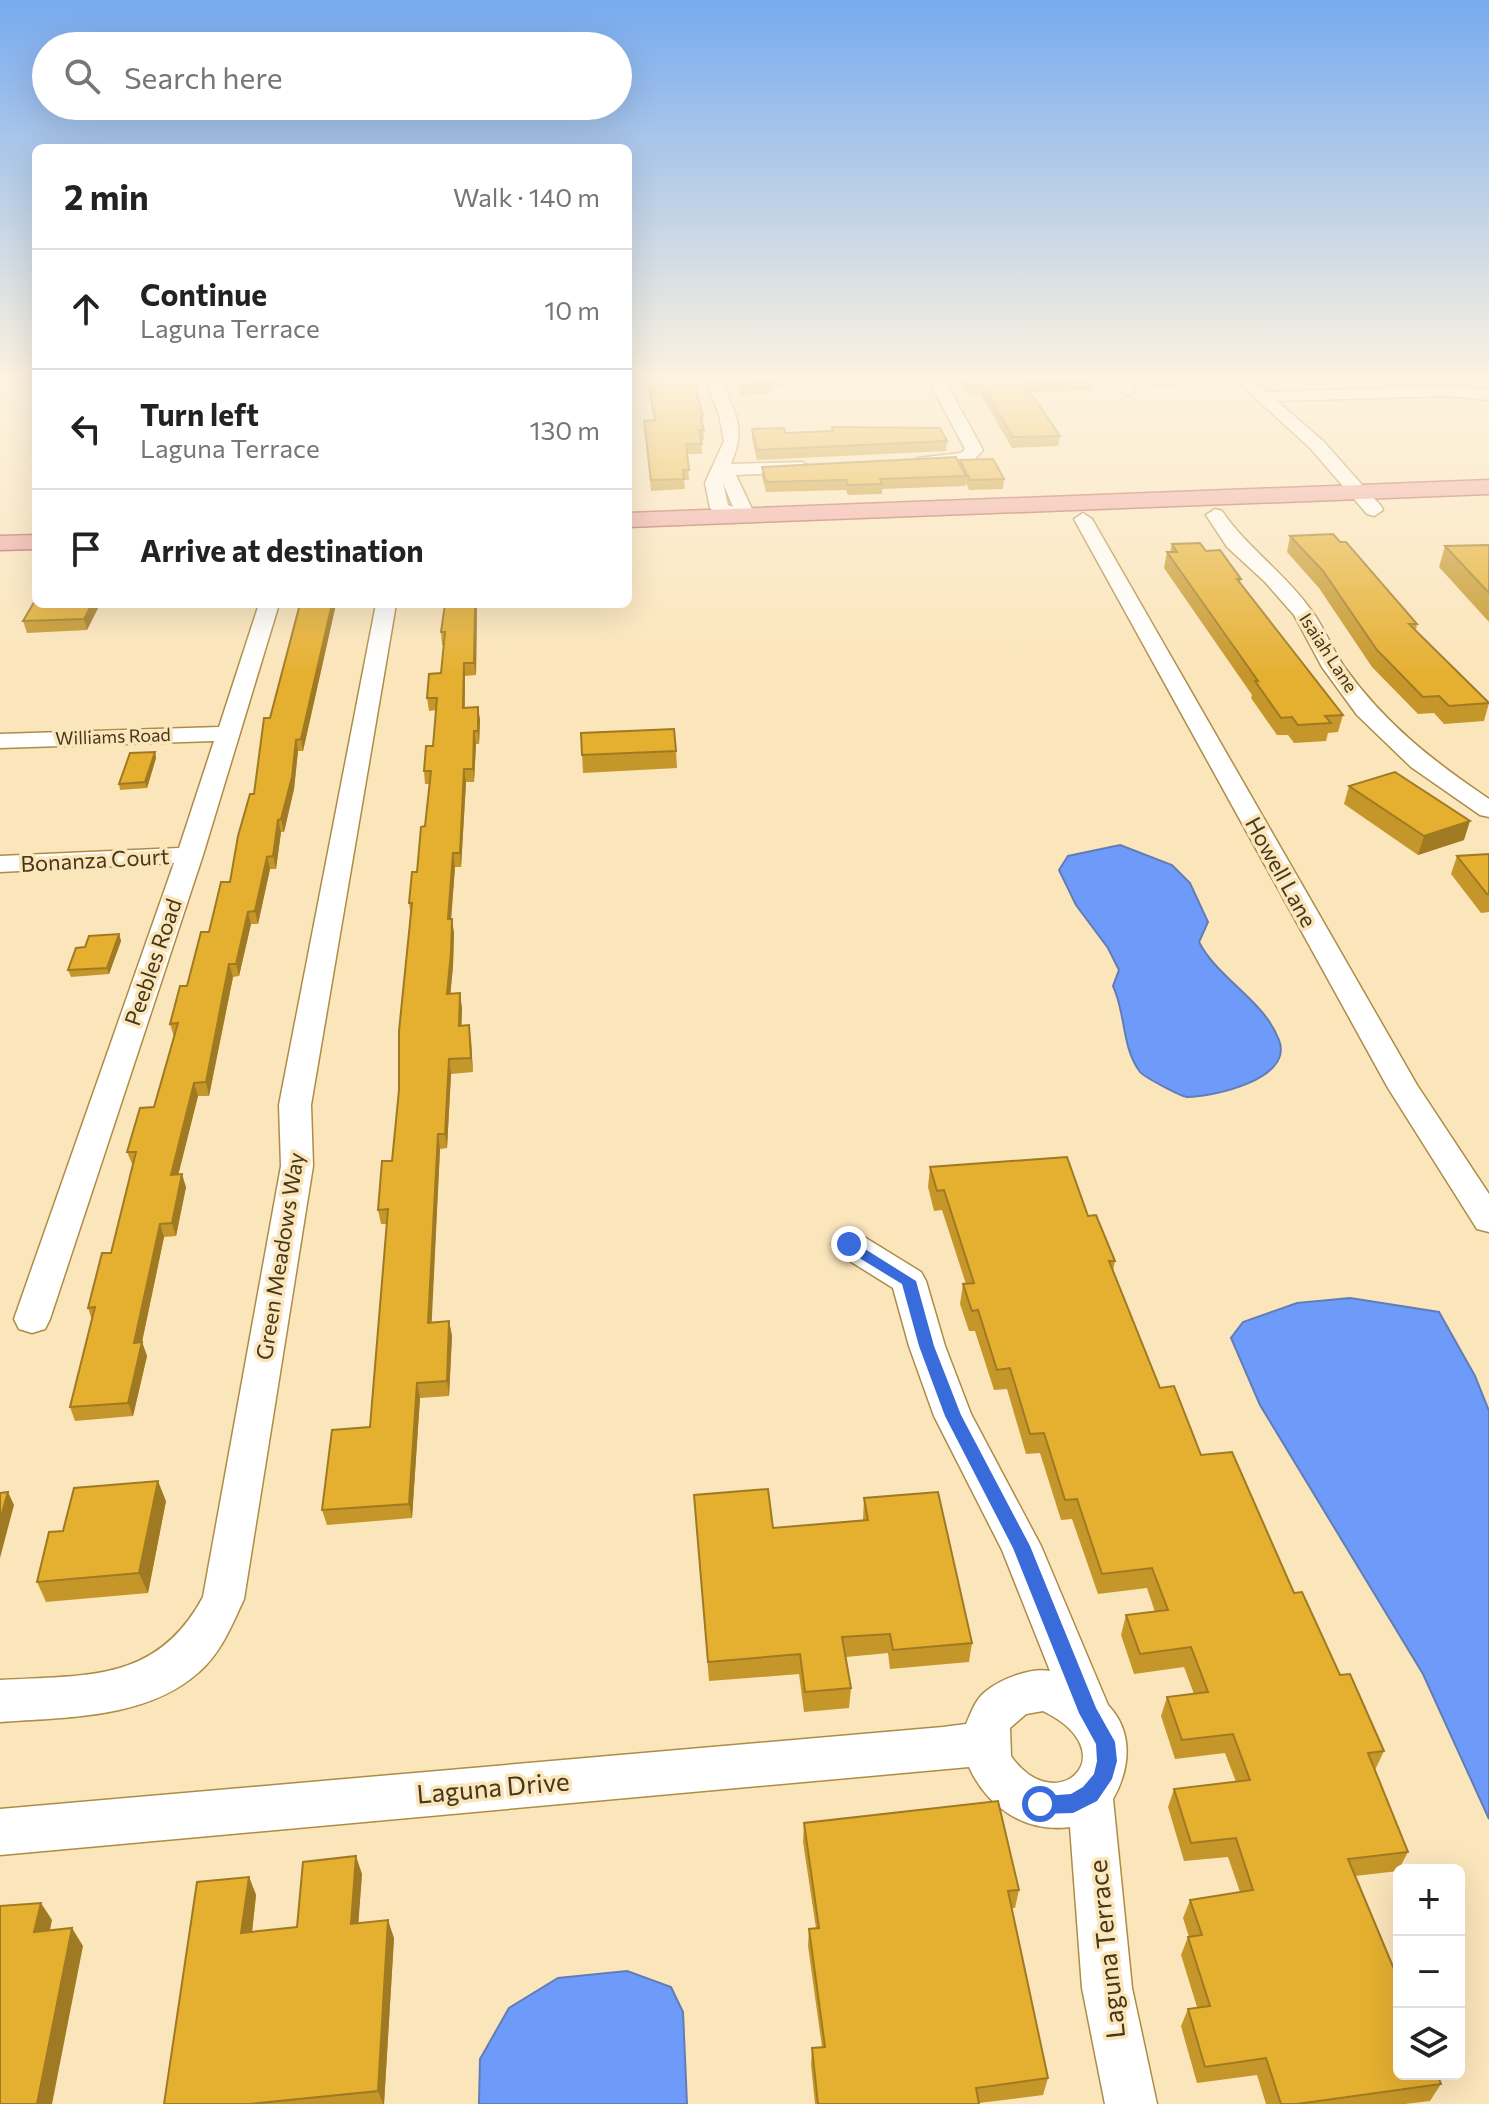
<!DOCTYPE html>
<html lang="en">
<head>
<meta charset="utf-8">
<style>
  body { margin:0; font-family:Commissioner,sans-serif; background:#f6f6f6; color:#222 }
  .controls { position:absolute; right:24px; bottom:24px; display:grid; overflow:hidden; border-radius:12px; box-shadow:0 8px 32px #0002 }
  .controls button { width:72px; height:72px; display:grid; place-items:center; padding:0; border:0; border-bottom:2px solid #e0e0e0; background:#fff; color:#222; font:40px sans-serif }
  .stop { position:absolute; width:24px; height:24px; margin:-18px; border:6px solid #396bdb; border-radius:50%; background:#fff }
  .stop.end { background:#396bdb; border-color:#fff; box-shadow:0 2px 8px #0008 }
  .list { margin:0; padding:0; list-style:none }
  h2 { display:flex; justify-content:space-between; align-items:center; height:104px; margin:0; padding:0 32px; font-size:34px }
  h2 small { font-size:26px; font-weight:400; color:#767676 }
  .list li { display:grid; grid-template-columns:52px 1fr auto; gap:24px; align-items:center; box-sizing:border-box; height:120px; padding:0 32px; border-top:2px solid #e0e0e0 }
  .list b { display:block; font-size:30px; white-space:nowrap }
  .list p { margin:0; font-size:26px; white-space:nowrap; color:#767676 }
  .list em { font-size:26px; font-style:normal; color:#767676 }
  .icon { flex:none; width:44px; height:44px; fill:none; stroke:currentColor; stroke-width:2; stroke-linecap:round; stroke-linejoin:round }
  .map { position:relative; flex:none; width:1489px; height:2104px; overflow:hidden }
  .search { position:absolute; background:#fff; box-shadow:0 8px 32px #0002; left:32px; top:32px; width:600px; height:88px; display:flex; align-items:center; gap:20px; box-sizing:border-box; padding:0 28px; border-radius:44px; color:#767676; font-size:30px }
  .panel { position:absolute; background:#fff; box-shadow:0 8px 32px #0002; left:32px; top:144px; width:600px; height:464px; border-radius:12px }
  .map>svg:first-child { display:block }
  .water { fill:#6e9bf9; stroke:#627db6; stroke-width:2 }
  .lines { fill:none; stroke-linecap:round; stroke-linejoin:round }
  .minor-casing { stroke:#ae8c45; stroke-width:3 }
  .major-casing { stroke:#ae594d; stroke-width:3 }
  .minor { fill:#fff; fill-rule:evenodd }
  .major { fill:#f0a6a4; fill-rule:evenodd }
  .wall { fill:#c59629 }
  .shaded-wall { fill:#a07a22 }
  .building { fill:#e5af30; stroke:#a07a22; stroke-width:2 }
  .route { fill:#396bdb }
  .labels { text-anchor:middle; stroke-width:7; stroke-linejoin:round; paint-order:stroke }
  .far-street-label { font-size:18px; fill:#46371a; stroke:#fbe5bb }
  .street-label { font-size:22px; fill:#46371a; stroke:#fbe5bb }
  .near-street-label { font-size:26px; fill:#46371a; stroke:#fbe5bb }
</style>
</head>
<body>
<div class="map">
<svg width="1489" height="2104" viewBox="0 0 1489 2104">
  <rect width="100%" height="100%" fill="#fbe5bb"/>
  <g class="water">
    <path d="M 1120,845 L 1172,865 L 1190,883 L 1208,922 L 1199,942 C 1218,979 1264,1000 1279,1040 C 1294,1079 1213,1097 1187,1097 C 1182,1097 1144,1077 1140,1072 C 1121,1046 1126,1013 1113,986 L 1119,970 L 1108,948 L 1076,905 L 1059,870 L 1068,856 Z"/>
    <path d="M 1350,1298 L 1439,1312 L 1475,1376 L 1489,1411 L 1489,1819 L 1423,1674 L 1260,1405 L 1231,1338 L 1243,1322 L 1297,1303 Z"/>
    <path d="M 627,1971 L 671,1987 L 683,2012 L 687,2104 L 479,2104 L 480,2059 L 509,2008 L 558,1978 Z"/>
  </g>
  <g class="lines">
    <g class="minor-casing">
      <g id="minor">
        <path d="M 706,381 L 722,381 C 736,416 746,428 731,464 L 802,462 L 811,467 L 802,472 L 736,475 L 752,509 C 740,524 723,521 710,508 L 705,483 L 724,441 L 719,415 ZM 723,483 L 733,507 L 728,505 Z"/>
        <path d="M 929,381 L 945,381 L 983,450 L 972,462 L 918,468 L 909,463 L 918,458 L 961,453 L 965,449 Z"/>
        <path d="M 1113,381 L 1129,381 L 1137,390 L 1129,395 L 1123,393 Z"/>
        <path d="M 1237,381 L 1254,381 L 1267,392 L 1447,386 L 1489,390 L 1489,400 L 1447,396 L 1277,401 L 1323,441 L 1381,506 L 1383,510 L 1374,516 L 1367,514 L 1311,449 Z"/>
        <path d="M 1215,509 L 1222,511 C 1248,549 1285,573 1311,610 C 1325,628 1332,650 1345,668 C 1385,724 1433,761 1489,799 L 1489,817 L 1480,815 L 1411,767 L 1357,715 L 1322,667 L 1294,615 L 1265,582 L 1227,547 L 1206,515 Z"/>
        <path d="M 1083,513 L 1092,519 L 1417,1085 L 1489,1194 L 1489,1232 L 1477,1229 L 1388,1088 L 1074,519 Z"/>
        <path d="M 259,604 L 279,604 L 203,855 L 50,1319 L 45,1329 L 32,1333 L 19,1329 L 14,1319 L 174,863 L 0,872 L 0,856 L 179,848 L 214,741 L 0,748 L 0,734 L 219,727 Z"/>
        <path d="M 376,604 L 396,604 L 311,1105 L 313,1166 L 244,1599 C 232,1625 221,1653 199,1672 C 147,1719 66,1717 0,1722 L 0,1680 C 86,1675 157,1683 203,1597 L 281,1166 L 279,1105 Z"/>
        <path d="M 849,1232 L 861,1235 L 921,1272 L 926,1281 L 945,1346 L 971,1414 L 1041,1546 L 1108,1705 C 1134,1732 1130,1769 1113,1799 L 1132,1988 L 1157,2104 L 1105,2104 L 1082,1988 L 1070,1827 C 1025,1833 987,1807 969,1767 L 0,1855 L 0,1809 L 943,1727 L 966,1724 C 971,1713 975,1700 985,1692 C 1000,1679 1032,1667 1050,1671 L 1002,1550 L 934,1416 L 909,1346 L 893,1288 L 837,1253 L 832,1244 L 837,1235 ZM 1043,1711 C 1129,1753 1056,1821 1011,1756 L 1010,1728 L 1026,1714 Z"/>
      </g>
    </g>
    <g class="major-casing">
      <g id="major">
        <path d="M 1489,480 L 1489,494 L 628,527 L 628,513 Z"/>
        <path d="M 36,535 L 36,549 L 0,550 L 0,536 Z"/>
      </g>
    </g>
    <use href="#minor" class="minor"/>
    <use href="#major" class="major"/>
  </g>
  <g class="wall">
    <path d="M 647,381 L 694,381 L 703,416 L 704,440 L 701,440 L 702,454 L 687,454 L 689,480 L 684,480 L 685,489 L 651,491 L 644,421 L 654,420 Z"/>
    <path d="M 737,381 L 843,381 L 843,383 L 770,387 L 770,394 L 741,395 Z"/>
    <path d="M 959,381 L 1113,381 L 1112,385 L 1092,386 L 1091,390 L 1031,392 L 1060,436 L 1058,446 L 1012,448 L 981,395 L 968,395 Z"/>
    <path d="M 1132,381 L 1183,381 L 1182,386 L 1154,387 L 1151,384 L 1136,384 Z"/>
    <path d="M 832,427 L 947,441 L 946,451 L 757,460 L 752,439 L 752,429 L 785,433 L 832,431 Z"/>
    <path d="M 960,460 L 1004,479 L 1003,489 L 969,490 L 966,483 L 965,486 L 882,489 L 882,494 L 848,495 L 846,490 L 766,492 L 762,477 L 762,467 L 959,463 Z"/>
    <path d="M 1290,536 L 1417,624 L 1416,630 L 1489,703 L 1484,721 L 1444,724 L 1434,713 L 1418,714 L 1372,667 L 1319,588 L 1287,552 Z"/>
    <path d="M 1172,544 L 1206,551 L 1241,579 L 1240,583 L 1343,715 L 1338,732 L 1328,733 L 1326,741 L 1294,743 L 1288,735 L 1277,735 L 1251,698 L 1252,695 L 1164,568 L 1167,552 L 1170,552 Z"/>
    <path d="M 1489,545 L 1489,622 L 1439,567 L 1445,546 Z"/>
    <path d="M 36,604 L 100,604 L 87,630 L 27,633 L 23,621 Z"/>
    <path d="M 300,604 L 336,604 L 303,751 L 298,751 L 294,789 L 284,832 L 281,832 L 276,869 L 270,869 L 258,924 L 251,924 L 239,976 L 233,977 L 209,1096 L 198,1096 L 178,1174 L 186,1187 L 176,1236 L 164,1237 L 142,1342 L 147,1356 L 133,1416 L 75,1421 L 70,1407 L 92,1320 L 88,1308 L 111,1253 L 133,1166 L 127,1152 L 154,1107 L 174,1037 L 170,1024 L 230,882 L 254,794 L 270,718 Z"/>
    <path d="M 477,604 L 476,675 L 465,676 L 465,708 L 478,707 L 480,720 L 479,744 L 476,744 L 474,782 L 466,782 L 461,867 L 455,867 L 451,919 L 454,933 L 453,966 L 450,994 L 462,1008 L 461,1025 L 469,1025 L 473,1072 L 451,1074 L 447,1148 L 440,1149 L 431,1322 L 449,1321 L 452,1336 L 449,1396 L 420,1398 L 412,1518 L 327,1525 L 322,1510 L 370,1427 L 387,1224 L 381,1224 L 378,1210 L 392,1161 L 399,1090 L 411,917 L 409,903 L 417,872 L 425,826 L 430,784 L 425,784 L 424,771 L 433,746 L 436,710 L 429,711 L 427,698 L 441,673 L 444,645 L 442,645 L 441,632 Z"/>
    <path d="M 581,733 L 676,751 L 677,768 L 583,773 Z"/>
    <path d="M 155,752 L 156,758 L 147,788 L 120,790 L 119,784 Z"/>
    <path d="M 1349,786 L 1464,840 L 1418,855 L 1344,804 Z"/>
    <path d="M 1489,854 L 1489,912 L 1481,913 L 1451,874 L 1457,856 Z"/>
    <path d="M 119,934 L 121,941 L 109,974 L 71,977 L 68,970 L 85,947 Z"/>
    <path d="M 930,1167 L 1088,1216 L 1115,1261 L 1113,1271 L 1160,1388 L 1201,1455 L 1294,1593 L 1384,1751 L 1375,1770 L 1408,1852 L 1398,1871 L 1355,1876 L 1441,2084 L 1430,2101 L 1405,2104 L 1266,2104 L 1257,2075 L 1197,2083 L 1181,2026 L 1188,2009 L 1197,2007 L 1181,1955 L 1188,1937 L 1189,1937 L 1183,1918 L 1190,1900 L 1240,1892 L 1228,1857 L 1184,1861 L 1168,1807 L 1174,1789 L 1236,1782 L 1225,1753 L 1175,1759 L 1161,1716 L 1167,1697 L 1194,1694 L 1184,1667 L 1134,1674 L 1121,1635 L 1126,1615 L 1155,1612 L 1147,1588 L 1098,1594 L 1072,1519 L 1061,1520 L 1040,1453 L 1026,1454 L 1007,1389 L 994,1390 L 975,1331 L 969,1331 L 960,1304 L 963,1284 L 966,1284 L 942,1210 L 934,1211 L 928,1187 Z"/>
    <path d="M 694,1495 L 773,1528 L 863,1520 L 864,1498 L 972,1643 L 969,1662 L 890,1669 L 888,1653 L 846,1657 L 851,1688 L 849,1708 L 804,1712 L 799,1674 L 709,1681 Z"/>
    <path d="M 166,1501 L 148,1593 L 46,1602 L 37,1582 L 63,1531 Z"/>
    <path d="M 804,1823 L 1019,1890 L 1015,1908 L 1012,1908 L 1048,2078 L 1043,2095 L 979,2103 L 979,2104 L 815,2104 L 811,2065 L 812,2048 L 822,2047 L 808,1946 L 809,1929 L 816,1928 L 803,1842 Z"/>
    <path d="M 362,1874 L 358,1923 L 394,1938 L 384,2104 L 164,2104 L 249,1877 L 256,1895 L 252,1932 L 297,1927 Z"/>
  </g>
  <g class="shaded-wall">
    <path d="M 92,604 L 100,604 L 87,630 L 84,619 Z"/>
    <path d="M 332,604 L 336,604 L 303,751 L 301,739 Z"/>
    <path d="M 475,604 L 477,604 L 476,675 L 474,663 Z"/>
    <path d="M 464,663 L 465,676 L 464,721 L 463,708 Z"/>
    <path d="M 478,707 L 480,720 L 479,744 L 478,731 Z"/>
    <path d="M 474,731 L 476,744 L 474,782 L 473,769 Z"/>
    <path d="M 296,740 L 298,751 L 294,789 L 284,832 L 281,819 Z"/>
    <path d="M 155,752 L 156,758 L 147,788 L 145,782 Z"/>
    <path d="M 464,769 L 466,782 L 461,867 L 460,853 Z"/>
    <path d="M 278,820 L 281,832 L 276,869 L 273,856 Z"/>
    <path d="M 1470,821 L 1464,840 L 1418,855 L 1424,836 Z"/>
    <path d="M 453,853 L 455,867 L 450,933 L 448,919 Z"/>
    <path d="M 267,857 L 270,869 L 258,924 L 255,911 Z"/>
    <path d="M 248,912 L 251,924 L 239,976 L 236,964 Z"/>
    <path d="M 452,919 L 454,933 L 453,966 L 449,1009 L 447,994 Z"/>
    <path d="M 119,934 L 121,941 L 109,974 L 107,968 Z"/>
    <path d="M 229,964 L 233,977 L 209,1096 L 206,1082 Z"/>
    <path d="M 460,993 L 462,1008 L 461,1040 L 459,1026 Z"/>
    <path d="M 469,1025 L 471,1039 L 473,1072 L 471,1058 Z"/>
    <path d="M 449,1059 L 451,1074 L 447,1148 L 445,1134 Z"/>
    <path d="M 194,1083 L 198,1096 L 175,1188 L 171,1175 Z"/>
    <path d="M 438,1134 L 440,1149 L 431,1337 L 428,1323 Z"/>
    <path d="M 182,1174 L 186,1187 L 176,1236 L 172,1223 Z"/>
    <path d="M 160,1224 L 164,1237 L 139,1356 L 134,1343 Z"/>
    <path d="M 449,1321 L 452,1336 L 449,1396 L 447,1381 Z"/>
    <path d="M 142,1342 L 147,1356 L 133,1416 L 128,1403 Z"/>
    <path d="M 417,1383 L 420,1398 L 412,1518 L 409,1504 Z"/>
    <path d="M 158,1481 L 166,1501 L 148,1593 L 139,1573 Z"/>
    <path d="M 8,1492 L 14,1505 L 0,1558 L 0,1520 Z"/>
    <path d="M 356,1856 L 362,1874 L 357,1942 L 351,1924 Z"/>
    <path d="M 249,1877 L 256,1895 L 250,1951 L 241,1933 Z"/>
    <path d="M 41,1903 L 52,1920 L 46,1950 L 34,1932 Z"/>
    <path d="M 388,1920 L 394,1938 L 384,2104 L 383,2104 L 378,2091 Z"/>
    <path d="M 72,1928 L 83,1946 L 52,2104 L 37,2104 Z"/>
  </g>
  <g class="building">
    <path d="M 648,381 L 694,381 L 703,416 L 700,416 L 704,430 L 699,430 L 702,444 L 686,444 L 689,470 L 683,470 L 684,479 L 651,480 L 644,421 L 655,420 Z"/>
    <path d="M 740,381 L 769,381 L 770,384 L 741,385 Z"/>
    <path d="M 966,381 L 1085,381 L 1024,383 L 1060,436 L 1013,437 L 982,385 L 968,386 Z"/>
    <path d="M 832,427 L 940,428 L 947,441 L 757,450 L 752,429 L 784,428 L 785,433 L 833,431 Z"/>
    <path d="M 956,457 L 966,476 L 880,479 L 882,484 L 848,485 L 846,480 L 766,482 L 762,467 Z"/>
    <path d="M 993,459 L 1004,479 L 970,480 L 960,460 Z"/>
    <path d="M 1333,534 L 1340,542 L 1346,542 L 1417,624 L 1409,624 L 1489,703 L 1449,706 L 1439,696 L 1423,697 L 1377,650 L 1323,571 L 1290,536 Z"/>
    <path d="M 1200,543 L 1206,551 L 1220,550 L 1241,579 L 1237,579 L 1343,715 L 1325,716 L 1331,723 L 1298,725 L 1292,717 L 1281,718 L 1255,681 L 1258,681 L 1167,552 L 1177,552 L 1172,544 Z"/>
    <path d="M 1489,545 L 1489,593 L 1445,546 Z"/>
    <path d="M 36,599 L 36,604 L 92,604 L 84,619 L 23,621 Z"/>
    <path d="M 300,604 L 332,604 L 301,739 L 296,740 L 292,777 L 281,819 L 278,820 L 273,856 L 267,857 L 255,911 L 248,912 L 236,964 L 229,964 L 206,1082 L 194,1083 L 171,1175 L 182,1174 L 172,1223 L 160,1224 L 134,1343 L 142,1342 L 128,1403 L 70,1407 L 95,1307 L 88,1308 L 102,1253 L 111,1253 L 136,1152 L 127,1152 L 140,1108 L 154,1107 L 178,1023 L 170,1024 L 180,986 L 187,986 L 201,932 L 209,932 L 221,882 L 230,882 L 238,836 L 250,794 L 254,794 L 264,718 L 270,718 Z"/>
    <path d="M 445,604 L 475,604 L 474,663 L 464,663 L 463,708 L 478,707 L 478,731 L 474,731 L 473,769 L 464,769 L 460,853 L 453,853 L 448,919 L 452,919 L 451,952 L 447,994 L 460,993 L 459,1026 L 469,1025 L 471,1058 L 449,1059 L 445,1134 L 438,1134 L 428,1323 L 449,1321 L 447,1381 L 417,1383 L 409,1504 L 322,1510 L 332,1430 L 370,1427 L 388,1209 L 378,1210 L 382,1161 L 392,1161 L 399,1090 L 399,1031 L 412,903 L 409,903 L 412,872 L 417,872 L 421,827 L 425,826 L 431,771 L 424,771 L 426,746 L 433,746 L 437,698 L 427,698 L 429,674 L 441,673 L 445,632 L 441,632 Z"/>
    <path d="M 674,729 L 676,751 L 582,755 L 581,733 Z"/>
    <path d="M 155,752 L 145,782 L 119,784 L 130,753 Z"/>
    <path d="M 1395,772 L 1470,821 L 1424,836 L 1349,786 Z"/>
    <path d="M 1489,854 L 1489,894 L 1487,894 L 1457,856 Z"/>
    <path d="M 119,934 L 107,968 L 68,970 L 76,948 L 85,947 L 89,936 Z"/>
    <path d="M 1067,1157 L 1088,1216 L 1096,1215 L 1115,1261 L 1109,1261 L 1160,1388 L 1174,1386 L 1201,1455 L 1232,1452 L 1294,1593 L 1302,1592 L 1340,1675 L 1350,1674 L 1384,1751 L 1368,1753 L 1408,1852 L 1348,1859 L 1399,1981 L 1399,2074 L 1437,2074 L 1441,2084 L 1297,2104 L 1281,2104 L 1266,2058 L 1205,2067 L 1188,2009 L 1210,2006 L 1188,1937 L 1202,1935 L 1190,1900 L 1253,1890 L 1236,1838 L 1191,1843 L 1174,1789 L 1250,1780 L 1233,1734 L 1182,1740 L 1167,1697 L 1208,1692 L 1191,1647 L 1140,1654 L 1126,1615 L 1168,1610 L 1152,1568 L 1102,1574 L 1077,1499 L 1065,1500 L 1044,1433 L 1030,1434 L 1010,1368 L 997,1370 L 978,1310 L 972,1311 L 963,1284 L 974,1283 L 944,1190 L 937,1191 L 930,1167 Z"/>
    <path d="M 158,1481 L 139,1573 L 37,1582 L 49,1532 L 63,1531 L 74,1488 Z"/>
    <path d="M 768,1489 L 773,1528 L 868,1520 L 864,1498 L 938,1492 L 972,1643 L 893,1650 L 890,1634 L 842,1637 L 851,1688 L 805,1692 L 800,1654 L 708,1662 L 694,1495 Z"/>
    <path d="M 8,1492 L 0,1520 L 0,1493 Z"/>
    <path d="M 998,1801 L 1019,1890 L 1008,1891 L 1048,2078 L 976,2088 L 979,2104 L 818,2104 L 812,2048 L 825,2047 L 809,1929 L 819,1928 L 804,1823 Z"/>
    <path d="M 356,1856 L 351,1924 L 388,1920 L 378,2091 L 250,2104 L 164,2104 L 197,1882 L 249,1877 L 241,1933 L 297,1927 L 303,1862 Z"/>
    <path d="M 41,1903 L 34,1932 L 72,1928 L 37,2104 L 0,2104 L 0,1906 Z"/>
  </g>
  <linearGradient id="sky" x2="0" y2="1"><stop stop-color="#77aaef"/><stop offset="0.56" stop-color="#fdf3e0"/><stop offset="1" stop-color="#fdf3e0" stop-opacity="0"/></linearGradient>
  <rect width="1489" height="675" fill="url(#sky)"/>
  <path class="route" d="M 849,1239 L 916,1281 L 934,1346 L 961,1415 L 1030,1546 L 1096,1708 L 1115,1742 L 1117,1761 L 1112,1779 L 1097,1801 L 1073,1813 L 1040,1814 L 1033,1811 L 1030,1804 L 1033,1797 L 1071,1794 L 1083,1787 L 1094,1774 L 1097,1761 L 1096,1744 L 1079,1713 L 1013,1548 L 945,1416 L 919,1346 L 902,1284 L 843,1248 L 841,1244 Z"/>
  <g class="labels">
    <g class="far-street-label">
      <text transform="translate(1328 653) rotate(57)" y="6">Isaiah Lane</text>
      <text transform="translate(113 737) rotate(-2)" y="6">Williams Road</text>
    </g>
    <g class="street-label">
      <text transform="translate(95 860) rotate(-3)" y="8">Bonanza Court</text>
      <text transform="translate(1281 872) rotate(61)" y="8">Howell Lane</text>
      <text transform="translate(153 962) rotate(-71)" y="8">Peebles Road</text>
      <text transform="translate(280 1256) rotate(-81)" y="8">Green Meadows Way</text>
    </g>
    <g class="near-street-label">
      <text transform="translate(493 1788) rotate(-5)" y="9">Laguna Drive</text>
      <text transform="translate(1107 1949) rotate(-96)" y="9">Laguna Terrace</text>
    </g>
  </g>
</svg>
<div class="controls">
<button>+</button>
<button>−</button>
<button><svg class="icon" aria-label="layers" viewBox="0 0 24 24"><path d="M12 4l9 5-9 5-9-5zM3 14l9 5 9-5"/></svg></button>
</div>
<div class="stop" style="left:1040px;top:1804px"></div>
<div class="stop end" style="left:849px;top:1244px"></div>
<div class="search"><svg class="icon" aria-label="search" viewBox="0 0 24 24"><circle cx="10" cy="10" r="6"/><path d="M15 15l6 6"/></svg>Search here</div>
<section class="panel">
<h2>2 min<small>Walk · 140 m</small></h2>
<ul class="list">
<li><svg class="icon" aria-label="ahead" viewBox="0 0 24 24"><path d="M12 20V5M6 11l6-6 6 6"/></svg><div><b>Continue</b><p>Laguna Terrace</p></div><em>10 m</em></li>
<li><svg class="icon" aria-label="left" viewBox="0 0 24 24"><path d="M17 20v-9H6M10 6l-5 5 5 5"/></svg><div><b>Turn left</b><p>Laguna Terrace</p></div><em>130 m</em></li>
<li><svg class="icon" aria-label="arrive" viewBox="0 0 24 24"><path d="M6 21V4h12l-3 4 3 4H6"/></svg><div><b>Arrive at destination</b></div></li>
</ul>
</section>
</div>
</body>
</html>
